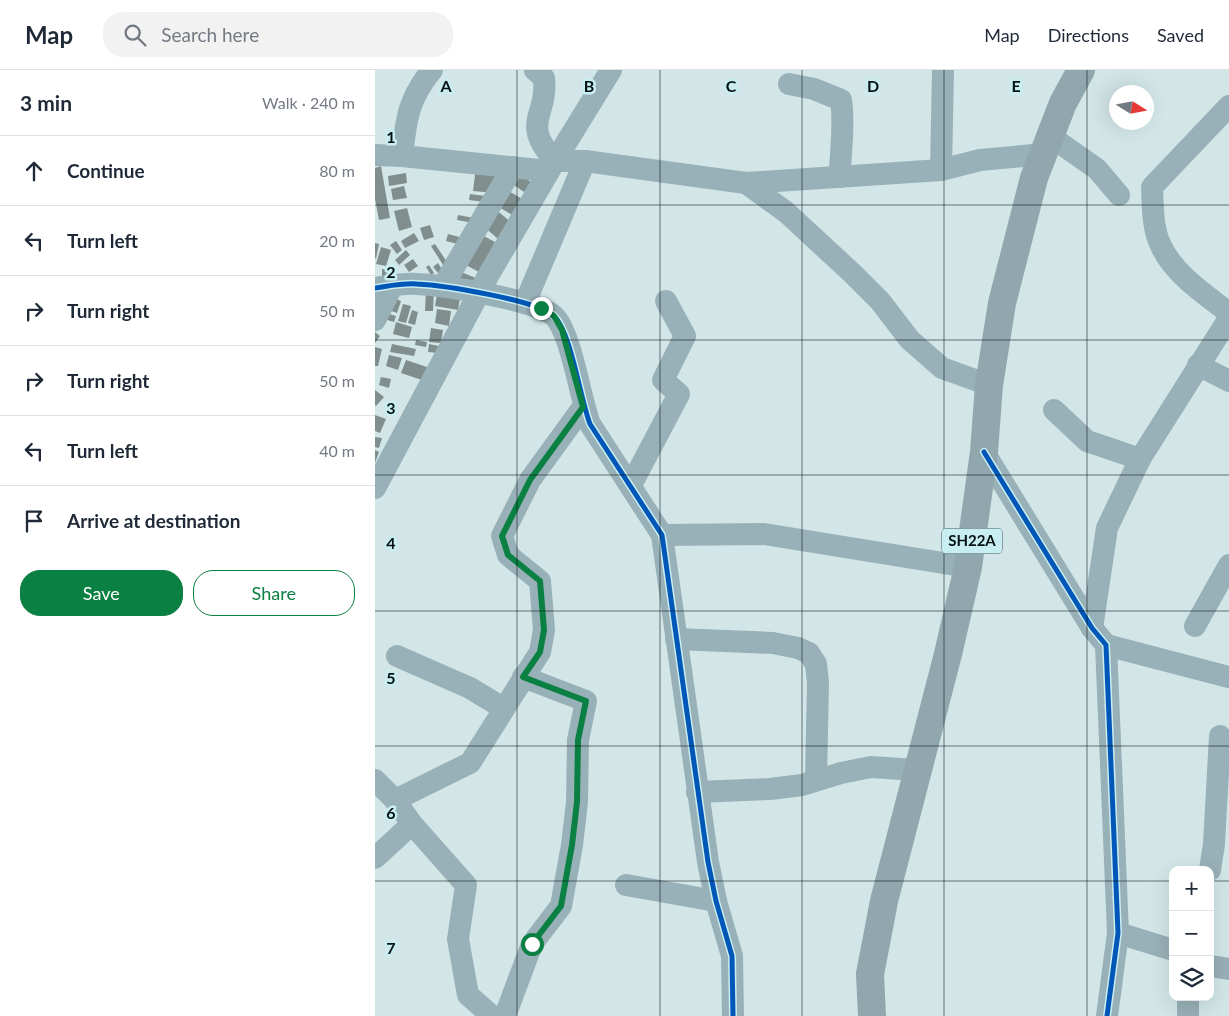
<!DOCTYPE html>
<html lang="en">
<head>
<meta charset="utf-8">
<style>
  body { margin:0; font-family:Lato,sans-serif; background:#f2f2f3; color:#1f2937 }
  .controls { position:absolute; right:15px; bottom:15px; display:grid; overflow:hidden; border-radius:10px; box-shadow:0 5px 20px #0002 }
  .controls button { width:45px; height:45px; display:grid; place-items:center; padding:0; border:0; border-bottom:1px solid #e0e1e3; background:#fff; color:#1f2937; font:25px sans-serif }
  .compass { position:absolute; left:734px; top:15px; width:45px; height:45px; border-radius:50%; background:#fff; box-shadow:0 5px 20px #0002; rotate:101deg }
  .stop { position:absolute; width:15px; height:15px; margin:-11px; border:4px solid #0b8043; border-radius:50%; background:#fff }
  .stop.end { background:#0b8043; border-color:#fff; box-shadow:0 1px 5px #0008 }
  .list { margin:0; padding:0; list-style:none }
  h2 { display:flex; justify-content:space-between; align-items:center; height:65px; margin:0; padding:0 20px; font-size:21px }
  h2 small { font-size:16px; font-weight:400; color:#747a83 }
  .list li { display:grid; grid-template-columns:32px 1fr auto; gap:15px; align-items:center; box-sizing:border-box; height:70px; padding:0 20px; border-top:1px solid #e0e1e3 }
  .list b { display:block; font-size:19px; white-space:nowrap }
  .list em { font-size:16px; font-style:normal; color:#747a83 }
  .actions { display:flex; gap:10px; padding:15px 20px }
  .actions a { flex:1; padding:11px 0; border:1px solid #0b8043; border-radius:20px; text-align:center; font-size:18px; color:#0b8043 }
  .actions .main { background:#0b8043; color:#fff }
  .icon { flex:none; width:28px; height:28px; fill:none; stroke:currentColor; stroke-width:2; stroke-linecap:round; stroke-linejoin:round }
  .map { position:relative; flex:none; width:854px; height:946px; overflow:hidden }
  header { display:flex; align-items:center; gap:30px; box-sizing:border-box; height:70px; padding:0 25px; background:#fff; border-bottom:1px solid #e0e1e3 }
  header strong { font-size:24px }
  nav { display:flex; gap:28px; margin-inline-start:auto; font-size:18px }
  .search { width:350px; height:45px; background:#f2f2f3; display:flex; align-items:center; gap:12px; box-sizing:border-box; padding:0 18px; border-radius:20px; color:#747a83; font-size:19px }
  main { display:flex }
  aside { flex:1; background:#fff }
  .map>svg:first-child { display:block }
  .building { fill:#808f8e }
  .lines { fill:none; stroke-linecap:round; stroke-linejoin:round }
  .minor { stroke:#98b0b7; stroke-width:22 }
  .major { stroke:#90a7ae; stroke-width:28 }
  .cycleway-casing { stroke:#c9eef1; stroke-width:8 }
  .cycleway { stroke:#0057b8; stroke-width:5 }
  .route { stroke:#0b8043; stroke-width:6 }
  .grid { fill:none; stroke:#051112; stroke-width:1; stroke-opacity:0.55 }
  .labels { text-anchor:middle; stroke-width:5; stroke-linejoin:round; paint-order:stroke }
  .shield { fill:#c9eef1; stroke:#405355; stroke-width:1 }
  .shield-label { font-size:15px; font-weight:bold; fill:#051112 }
  .grid-label { font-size:16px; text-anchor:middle; font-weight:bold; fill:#051112; stroke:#c9eef1; stroke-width:5; stroke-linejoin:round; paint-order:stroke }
</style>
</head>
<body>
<header>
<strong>Map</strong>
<div class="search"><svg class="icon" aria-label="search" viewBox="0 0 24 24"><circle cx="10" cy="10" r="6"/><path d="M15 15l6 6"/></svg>Search here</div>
<nav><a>Map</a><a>Directions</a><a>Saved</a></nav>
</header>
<main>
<aside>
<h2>3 min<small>Walk · 240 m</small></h2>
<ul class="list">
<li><svg class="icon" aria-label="ahead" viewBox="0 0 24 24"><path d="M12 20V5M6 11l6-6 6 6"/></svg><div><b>Continue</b></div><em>80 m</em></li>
<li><svg class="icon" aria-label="left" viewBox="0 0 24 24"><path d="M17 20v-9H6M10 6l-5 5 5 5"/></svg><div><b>Turn left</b></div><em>20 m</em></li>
<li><svg class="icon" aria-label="right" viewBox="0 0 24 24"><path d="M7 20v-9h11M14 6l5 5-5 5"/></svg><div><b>Turn right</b></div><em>50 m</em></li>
<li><svg class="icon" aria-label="right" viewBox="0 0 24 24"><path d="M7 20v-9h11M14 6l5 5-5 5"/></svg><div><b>Turn right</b></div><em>50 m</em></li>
<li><svg class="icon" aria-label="left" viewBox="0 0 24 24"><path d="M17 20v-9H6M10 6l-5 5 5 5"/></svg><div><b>Turn left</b></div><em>40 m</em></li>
<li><svg class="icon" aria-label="arrive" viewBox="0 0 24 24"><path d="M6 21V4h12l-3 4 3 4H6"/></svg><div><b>Arrive at destination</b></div></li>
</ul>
<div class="actions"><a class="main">Save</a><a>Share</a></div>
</aside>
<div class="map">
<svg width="854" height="946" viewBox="0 0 854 946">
  <rect width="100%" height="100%" fill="#d2e6e8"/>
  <g class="building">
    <path d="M 6,96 L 15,148 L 4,150 L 0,129 L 0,98 Z"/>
    <path d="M 101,97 L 123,100 L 120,123 L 98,121 Z"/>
    <path d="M 31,103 L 32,113 L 14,116 L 13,106 Z"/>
    <path d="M 146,105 L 156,112 L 149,122 L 139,115 Z"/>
    <path d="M 29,116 L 32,128 L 18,130 L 16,119 Z"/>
    <path d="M 132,120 L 149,130 L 139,146 L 122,136 Z"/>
    <path d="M 95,124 L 118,127 L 117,133 L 94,130 Z"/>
    <path d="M 32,138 L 37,157 L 24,161 L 19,141 Z"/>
    <path d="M 120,139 L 136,152 L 123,169 L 107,155 Z"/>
    <path d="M 83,145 L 105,149 L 104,154 L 82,150 Z"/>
    <path d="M 55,155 L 59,167 L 49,170 L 45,158 Z"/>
    <path d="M 39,163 L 44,171 L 30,178 L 26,171 Z"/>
    <path d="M 103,163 L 120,172 L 104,202 L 87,193 Z"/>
    <path d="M 73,164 L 88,168 L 86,175 L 71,171 Z"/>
    <path d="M 21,171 L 27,180 L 22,184 L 15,175 Z"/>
    <path d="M 0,173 L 4,174 L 1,189 L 0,188 Z"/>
    <path d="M 60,174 L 74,195 L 70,198 L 56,176 Z"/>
    <path d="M 6,177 L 16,180 L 11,196 L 1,194 Z"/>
    <path d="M 31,180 L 35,185 L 24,195 L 20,190 Z"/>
    <path d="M 38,189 L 43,196 L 34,202 L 29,195 Z"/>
    <path d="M 63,193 L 68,201 L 64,204 L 58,197 Z"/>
    <path d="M 54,195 L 59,203 L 56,205 L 51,197 Z"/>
    <path d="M 7,199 L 18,200 L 17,211 L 7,210 Z"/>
    <path d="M 84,201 L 103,209 L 98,220 L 80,212 Z"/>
    <path d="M 51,218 L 59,219 L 58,241 L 50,241 Z"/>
    <path d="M 62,224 L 85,228 L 83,240 L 60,236 Z"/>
    <path d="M 16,227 L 26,231 L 22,243 L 11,239 Z"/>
    <path d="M 28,234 L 36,236 L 31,253 L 23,251 Z"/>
    <path d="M 62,239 L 76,241 L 74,256 L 60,253 Z"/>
    <path d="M 37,240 L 43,242 L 40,255 L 33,253 Z"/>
    <path d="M 8,242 L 21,246 L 19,252 L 6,248 Z"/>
    <path d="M 21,252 L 37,257 L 34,268 L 18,264 Z"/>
    <path d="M 56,258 L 68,260 L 66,273 L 54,272 Z"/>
    <path d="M 0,262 L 5,266 L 0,273 Z"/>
    <path d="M 41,270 L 52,272 L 51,277 L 40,275 Z"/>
    <path d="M 17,274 L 41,279 L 39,286 L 15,282 Z"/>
    <path d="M 54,274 L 64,276 L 63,283 L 53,282 Z"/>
    <path d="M 0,277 L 7,279 L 3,296 L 0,296 Z"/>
    <path d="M 14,285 L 27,288 L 23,300 L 11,296 Z"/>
    <path d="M 31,290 L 52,297 L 47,310 L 26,303 Z"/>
    <path d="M 6,307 L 16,309 L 14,318 L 4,315 Z"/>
    <path d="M 0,320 L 9,327 L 1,336 L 0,335 Z"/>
    <path d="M 0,345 L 11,349 L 5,363 L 0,361 Z"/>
    <path d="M 0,367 L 7,368 L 4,378 L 0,377 Z"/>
    <path d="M 0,380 L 4,382 L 0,393 Z"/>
  </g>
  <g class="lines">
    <g class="minor">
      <path d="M 160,0 L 169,8 C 173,47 145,52 180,91 L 210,91 L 371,113 L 566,100 L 605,90 L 669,84"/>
      <path d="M 414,14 L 439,19 L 466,30 C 470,55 465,82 465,107"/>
      <path d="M 854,36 L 777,117 C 778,136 777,160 787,178 C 801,206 831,225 854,243"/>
      <path d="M 675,66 L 722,99 L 744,125"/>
      <path d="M 0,85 L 27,86 L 174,101"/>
      <path d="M 27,86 C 31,50 33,29 57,0"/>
      <path d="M 566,100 L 568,0"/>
      <path d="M 371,113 L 411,142 L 477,203 L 505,231 L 535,270 L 567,298 L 614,315"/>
      <path d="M 68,216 L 138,97"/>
      <path d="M 0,218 C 14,216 28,213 42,214 C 66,215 163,230 179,246 C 196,262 205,328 215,354 L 287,465 L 333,792 L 341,831 L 357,886 L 358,946"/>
      <path d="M 150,233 L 210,91"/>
      <path d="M 0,250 L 18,215"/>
      <path d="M 823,295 L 854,311"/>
      <path d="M 679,340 L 712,371 L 765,389"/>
      <path d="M 609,382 L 717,558 L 731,575 L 743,863 L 732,946"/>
      <path d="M 256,415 L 304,324 L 288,310 L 310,266 L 291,231"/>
      <path d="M 0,418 L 113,206 L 180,91 L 236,0"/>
      <path d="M 287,465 L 389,464 L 593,497"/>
      <path d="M 820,556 L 854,495"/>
      <path d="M 717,558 L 732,458 L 765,389 L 854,248"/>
      <path d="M 301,569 L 398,573 L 423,578 L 434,583 L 441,594 L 443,613 L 441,710"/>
      <path d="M 731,575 L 854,607"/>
      <path d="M 22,586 L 95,618 L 128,638"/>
      <path d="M 0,710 L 20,730"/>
      <path d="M 322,722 L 395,719 L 427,715 L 466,703 L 496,697 L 541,700"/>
      <path d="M 37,754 L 91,815 L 83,869 L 93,925 L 117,946"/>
      <path d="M 0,788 L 37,754 L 20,730 L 95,693 L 165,582 L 169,560 L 165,511 L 133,485 L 127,466 L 155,410 L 208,337"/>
      <path d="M 835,800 L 839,774 L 845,666"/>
      <path d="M 251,815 L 341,831"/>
      <path d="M 743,863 L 798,880"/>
      <path d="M 835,896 L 854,899"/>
      <path d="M 813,927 L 813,946"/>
      <path d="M 130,946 L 157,874 L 186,836 L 197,775 L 202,732 L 203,670 L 211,631 L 148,607"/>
    </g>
    <path class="major" d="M 497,946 L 495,904 L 509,831 L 573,584 L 593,497 L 609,382 L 614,315 L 627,233 L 659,108 L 688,33 L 706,0"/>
    <g class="cycleway-casing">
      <g id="cycleway">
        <path d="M 0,218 C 14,216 28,213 42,214 C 66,215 163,230 179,246 C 196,262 205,328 215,354 L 287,465 L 333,792 L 341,831 L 357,886 L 358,946"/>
        <path d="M 609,382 L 717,558 L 731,575 L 743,863 L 732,946"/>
      </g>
    </g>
    <use href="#cycleway" class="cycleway"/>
  </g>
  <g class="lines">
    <path class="route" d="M 157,874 L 186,836 L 197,775 L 202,732 L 203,670 L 211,631 L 148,607 L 165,582 L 169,560 L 165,511 L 133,485 L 127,466 L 155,410 L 208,337 L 187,260 L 179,246 L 166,238"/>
  </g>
  <path class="grid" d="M 142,0 L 142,946M 285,0 L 285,946M 427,0 L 427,946M 569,0 L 569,946M 712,0 L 712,946M 0,135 L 854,135M 0,270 L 854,270M 0,405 L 854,405M 0,541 L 854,541M 0,676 L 854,676M 0,811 L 798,811M 835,811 L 854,811"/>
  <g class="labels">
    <rect class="shield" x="567" y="458.5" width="60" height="25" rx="4"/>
    <g class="shield-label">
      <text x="597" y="476">SH22A</text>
    </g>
  </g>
  <g class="grid-label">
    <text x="71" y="22">A</text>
    <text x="214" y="22">B</text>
    <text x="356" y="22">C</text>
    <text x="498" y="22">D</text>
    <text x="641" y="22">E</text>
    <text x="16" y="73">1</text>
    <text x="16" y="208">2</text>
    <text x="16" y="344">3</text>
    <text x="16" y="479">4</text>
    <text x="16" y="614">5</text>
    <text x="16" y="749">6</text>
    <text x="16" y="884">7</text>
  </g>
</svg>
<div class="controls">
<button>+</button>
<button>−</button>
<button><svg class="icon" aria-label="layers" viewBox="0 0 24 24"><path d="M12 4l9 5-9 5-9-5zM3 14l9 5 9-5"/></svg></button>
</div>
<svg class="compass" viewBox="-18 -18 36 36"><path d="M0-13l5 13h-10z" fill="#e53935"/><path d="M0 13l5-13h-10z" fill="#747a83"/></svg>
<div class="stop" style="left:157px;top:874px"></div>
<div class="stop end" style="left:166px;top:238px"></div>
</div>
</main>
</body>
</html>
